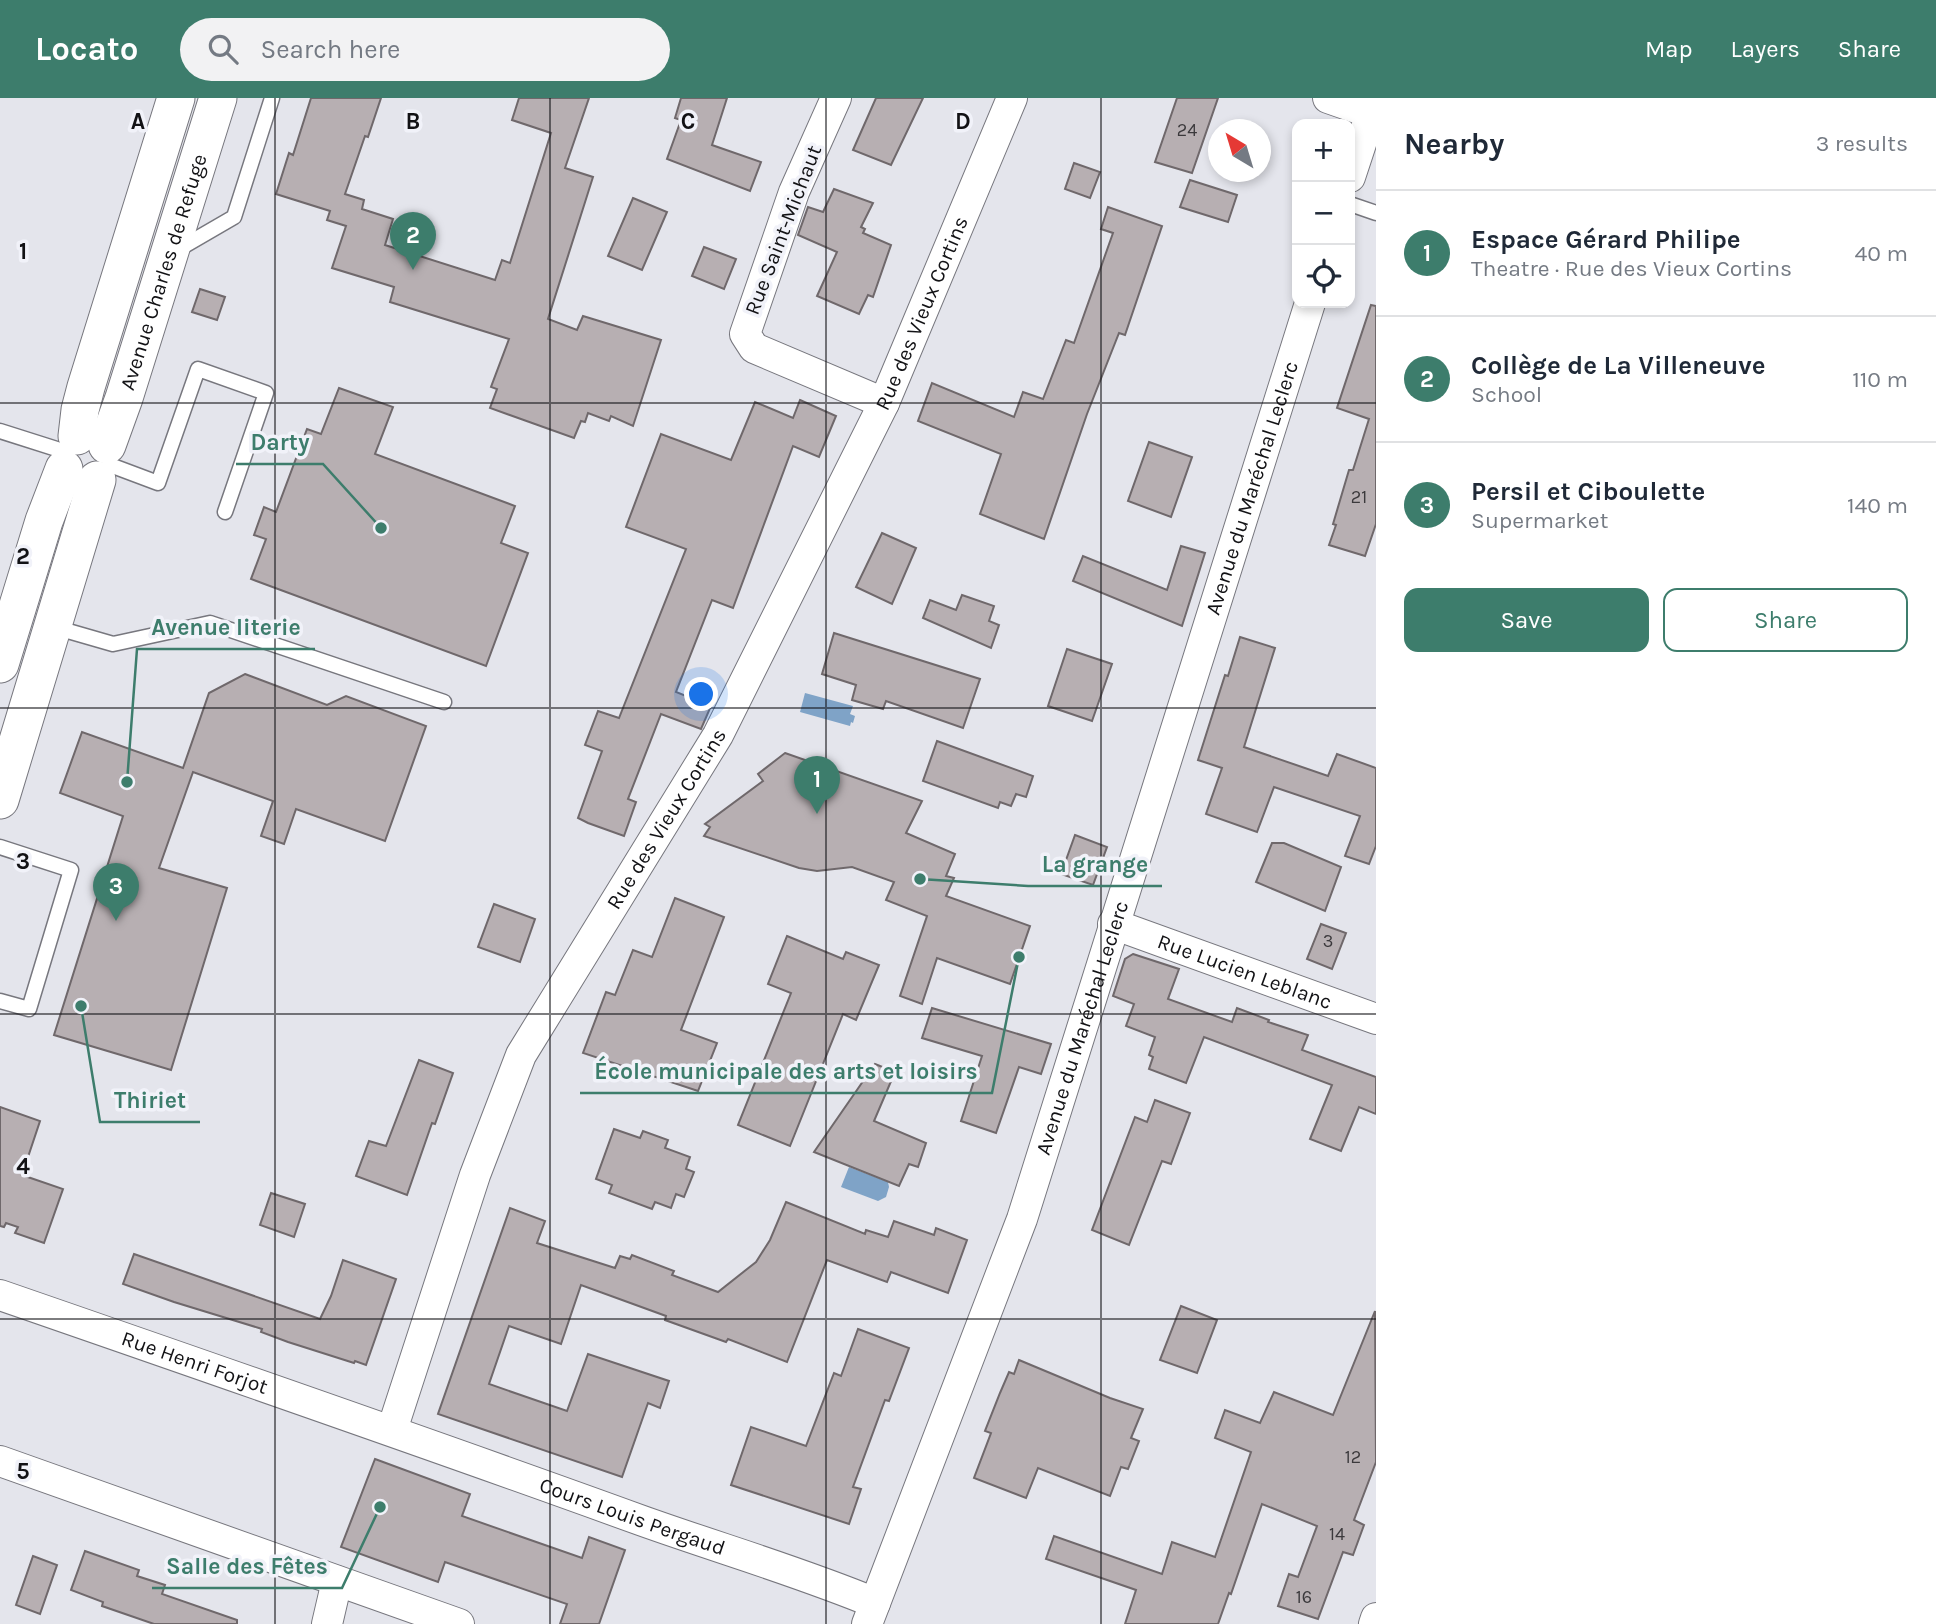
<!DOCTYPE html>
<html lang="en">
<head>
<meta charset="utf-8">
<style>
  body { margin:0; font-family:Karla,sans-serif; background:#f2f2f3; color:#1f2937 }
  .controls { position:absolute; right:21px; top:21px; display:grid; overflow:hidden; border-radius:14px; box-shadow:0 4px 10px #0003 }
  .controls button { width:63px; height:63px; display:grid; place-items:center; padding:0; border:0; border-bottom:2px solid #e0e1e3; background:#fff; color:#1f2937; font:35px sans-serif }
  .compass { position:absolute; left:1208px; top:21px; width:63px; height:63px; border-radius:50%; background:#fff; box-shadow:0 4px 10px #0003; rotate:322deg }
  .you { position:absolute; left:702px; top:597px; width:24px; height:24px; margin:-18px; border:5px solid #fff; border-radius:50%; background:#1a73e8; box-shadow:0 0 0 10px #1a73e833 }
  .badge { display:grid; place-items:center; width:46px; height:46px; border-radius:50%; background:#3d7d6c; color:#fff; font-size:23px; font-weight:700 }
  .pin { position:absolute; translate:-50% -58px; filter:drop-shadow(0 2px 4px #0008) }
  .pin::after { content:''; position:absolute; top:37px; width:24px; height:21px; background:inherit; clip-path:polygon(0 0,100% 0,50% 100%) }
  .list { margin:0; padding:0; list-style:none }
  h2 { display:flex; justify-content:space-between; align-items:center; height:91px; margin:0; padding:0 28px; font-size:30px }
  h2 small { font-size:23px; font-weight:400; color:#747a83 }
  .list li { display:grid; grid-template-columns:46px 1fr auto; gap:21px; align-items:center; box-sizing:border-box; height:126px; padding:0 28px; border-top:2px solid #e0e1e3 }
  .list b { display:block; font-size:26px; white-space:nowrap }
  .list p { margin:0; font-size:23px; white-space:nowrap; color:#747a83 }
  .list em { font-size:23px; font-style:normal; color:#747a83 }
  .actions { display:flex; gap:14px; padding:21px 28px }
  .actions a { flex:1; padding:16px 0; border:2px solid #3d7d6c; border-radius:14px; text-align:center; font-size:24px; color:#3d7d6c }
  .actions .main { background:#3d7d6c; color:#fff }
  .icon { flex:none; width:38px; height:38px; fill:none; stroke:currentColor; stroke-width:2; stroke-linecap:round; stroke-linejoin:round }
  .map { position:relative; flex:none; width:1376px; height:1526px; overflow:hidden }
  header { display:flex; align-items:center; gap:42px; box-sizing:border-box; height:98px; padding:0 35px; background:#3d7d6c; color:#fff }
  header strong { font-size:33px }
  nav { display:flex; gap:38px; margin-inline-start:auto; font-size:24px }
  .search { width:490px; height:63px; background:#f2f2f3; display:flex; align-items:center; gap:18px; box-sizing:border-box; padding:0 24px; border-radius:38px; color:#747a83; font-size:26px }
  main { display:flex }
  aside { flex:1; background:#fff }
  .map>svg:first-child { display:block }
  .water { fill:#7fa3c7 }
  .building { fill:#b7afb2; stroke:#6f686b; stroke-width:2 }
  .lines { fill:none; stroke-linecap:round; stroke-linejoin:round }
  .service-casing { stroke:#77777e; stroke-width:17 }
  .minor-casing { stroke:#77777e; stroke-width:32 }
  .tertiary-casing { stroke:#77777e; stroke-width:39 }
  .service { stroke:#fff; stroke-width:14 }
  .minor { stroke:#fff; stroke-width:30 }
  .tertiary { stroke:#fff; stroke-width:37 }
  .grid { fill:none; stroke:#121215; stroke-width:2; stroke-opacity:0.55 }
  .labels { text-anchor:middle; stroke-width:7; stroke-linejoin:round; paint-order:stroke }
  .number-label { font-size:18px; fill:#3b393c }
  .street-label { font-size:21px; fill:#121215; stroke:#f1f2f9 }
  .grid-label { font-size:23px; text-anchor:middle; font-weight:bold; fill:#121215; stroke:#f1f2f9; stroke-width:7; stroke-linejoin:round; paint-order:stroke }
  .leader { fill:none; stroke:#3d7d6c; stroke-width:2.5 }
  .callout-dot { fill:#3d7d6c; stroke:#f1f2f9; stroke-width:2.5 }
  .callout-label { font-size:23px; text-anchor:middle; font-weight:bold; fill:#3d7d6c; stroke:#f1f2f9; stroke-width:7; stroke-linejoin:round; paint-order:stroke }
</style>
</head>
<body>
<header>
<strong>Locato</strong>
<div class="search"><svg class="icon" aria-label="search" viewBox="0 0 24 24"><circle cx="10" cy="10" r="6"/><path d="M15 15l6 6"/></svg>Search here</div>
<nav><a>Map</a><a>Layers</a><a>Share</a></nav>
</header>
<main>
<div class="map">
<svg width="1376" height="1526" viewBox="0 0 1376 1526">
  <rect width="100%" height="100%" fill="#e4e5ec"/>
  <g class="water">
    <path d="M 805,595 L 853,608 L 850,616 L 855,618 L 853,625 L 851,624 L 850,628 L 800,614 Z"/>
    <path d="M 849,1069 L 888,1084 L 889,1089 L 886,1099 L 878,1103 L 841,1089 Z"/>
  </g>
  <g class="building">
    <path d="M 311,0 L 381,0 L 368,39 L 365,38 L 345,96 L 364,102 L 362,111 L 393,121 L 385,147 L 495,182 L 502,162 L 510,165 L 551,35 L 512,22 L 519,0 L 589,0 L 565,70 L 593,79 L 548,221 L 577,232 L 583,218 L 661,242 L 633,328 L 611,318 L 609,323 L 588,315 L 585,324 L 581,323 L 574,340 L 490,310 L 497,291 L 491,289 L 509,241 L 390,204 L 394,189 L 332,170 L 346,128 L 327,122 L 330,113 L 276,96 L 289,55 L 293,57 Z"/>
    <path d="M 681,0 L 727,0 L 712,47 L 761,64 L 750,93 L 667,61 L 681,22 L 675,20 Z"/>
    <path d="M 876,0 L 923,0 L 891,67 L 853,52 Z"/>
    <path d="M 1177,0 L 1218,0 L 1192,75 L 1155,64 Z"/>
    <path d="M 1074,65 L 1100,74 L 1090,100 L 1065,91 Z"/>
    <path d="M 1190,82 L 1237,97 L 1228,124 L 1180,109 Z"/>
    <path d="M 834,91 L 873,105 L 861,129 L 865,131 L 863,135 L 891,147 L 873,199 L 868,197 L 859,216 L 817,198 L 837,154 L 798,137 L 808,109 L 823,114 Z"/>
    <path d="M 633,100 L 667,114 L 642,172 L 608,158 Z"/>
    <path d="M 1108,109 L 1162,128 L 1125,237 L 1119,235 L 1087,316 L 1044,441 L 980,416 L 1001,356 L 918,323 L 932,285 L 1014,319 L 1023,294 L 1043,301 L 1066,242 L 1074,245 L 1113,135 L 1101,131 Z"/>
    <path d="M 704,149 L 736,161 L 724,191 L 692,178 Z"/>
    <path d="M 200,191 L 225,199 L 217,222 L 192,214 Z"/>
    <path d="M 1371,207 L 1376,208 L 1376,426 L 1365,458 L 1329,447 L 1336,427 L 1333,426 L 1349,372 L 1353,372 L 1369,321 L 1337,310 Z"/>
    <path d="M 339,290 L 393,309 L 375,356 L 515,408 L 501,445 L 528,455 L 486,568 L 251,481 L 266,441 L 254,437 L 264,409 L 276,414 L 307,331 L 321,336 Z"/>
    <path d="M 800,302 L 836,318 L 819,359 L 793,348 L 733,510 L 712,502 L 676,594 L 711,608 L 701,631 L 661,616 L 628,701 L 636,704 L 624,738 L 588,725 L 578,720 L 602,653 L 585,647 L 598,613 L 619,620 L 686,451 L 626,429 L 661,336 L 731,362 L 755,304 L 793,320 Z"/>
    <path d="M 1149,344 L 1192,359 L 1171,419 L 1128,403 Z"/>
    <path d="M 882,435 L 916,450 L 892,506 L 856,489 Z"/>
    <path d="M 1181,448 L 1205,455 L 1182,528 L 1073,483 L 1083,458 L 1167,492 Z"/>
    <path d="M 962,497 L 994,508 L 989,523 L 999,527 L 991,550 L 923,520 L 930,502 L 956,512 Z"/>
    <path d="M 834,535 L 980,581 L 963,630 L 886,603 L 883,611 L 852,602 L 856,587 L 822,576 Z"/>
    <path d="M 1240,539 L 1275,550 L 1244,649 L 1328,678 L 1337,656 L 1376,670 L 1376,748 L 1369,766 L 1345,758 L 1360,718 L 1274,689 L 1257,734 L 1206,716 L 1222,670 L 1198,662 L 1225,577 L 1228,578 Z"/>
    <path d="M 1067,551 L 1112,566 L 1092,623 L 1048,608 Z"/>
    <path d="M 245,576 L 327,607 L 346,598 L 426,628 L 385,743 L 296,711 L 284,746 L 261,738 L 273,703 L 193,674 L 159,770 L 227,790 L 171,972 L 54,937 L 123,718 L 60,695 L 82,634 L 183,670 L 209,595 Z"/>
    <path d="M 937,643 L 1033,678 L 1026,699 L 1016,696 L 1011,708 L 1000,704 L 998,710 L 923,683 Z"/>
    <path d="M 785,655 L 922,703 L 906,735 L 955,756 L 946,778 L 954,780 L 946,798 L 1030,828 L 1010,886 L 937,860 L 922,906 L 900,898 L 927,818 L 886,802 L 894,784 L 852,769 L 817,773 L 799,770 L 704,738 L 710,729 L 705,726 L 763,683 L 758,676 Z"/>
    <path d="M 1075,737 L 1107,749 L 1093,787 L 1061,776 Z"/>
    <path d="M 1272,745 L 1284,745 L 1341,769 L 1325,813 L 1256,784 Z"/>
    <path d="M 675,800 L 724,819 L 681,932 L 717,945 L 698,993 L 583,955 L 606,894 L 615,897 L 633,852 L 652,859 Z"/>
    <path d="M 494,806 L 535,821 L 520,864 L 478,849 Z"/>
    <path d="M 1321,826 L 1346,835 L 1332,871 L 1307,861 Z"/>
    <path d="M 787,838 L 843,861 L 846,854 L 879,867 L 856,922 L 843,916 L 790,1048 L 738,1027 L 791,895 L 768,886 Z"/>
    <path d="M 1133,856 L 1179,871 L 1168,901 L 1232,924 L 1237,910 L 1269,922 L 1268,924 L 1308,937 L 1302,952 L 1376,979 L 1376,1016 L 1359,1009 L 1341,1053 L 1310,1041 L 1332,987 L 1204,939 L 1186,985 L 1149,971 L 1153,959 L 1149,957 L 1155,939 L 1126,928 L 1134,906 L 1113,898 L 1125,861 Z"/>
    <path d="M 932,910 L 1051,946 L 1041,976 L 1019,969 L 996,1035 L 961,1023 L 982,958 L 922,940 Z"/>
    <path d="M 419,962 L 453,975 L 435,1026 L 432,1025 L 407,1097 L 356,1078 L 369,1043 L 386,1048 Z"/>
    <path d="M 875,966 L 895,974 L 874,1023 L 926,1045 L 918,1069 L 909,1066 L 899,1088 L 814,1054 Z"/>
    <path d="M 1155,1002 L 1190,1015 L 1171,1066 L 1162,1063 L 1129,1147 L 1092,1132 L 1135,1019 L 1147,1024 Z"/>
    <path d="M 0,1009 L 40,1023 L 22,1077 L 63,1091 L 44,1145 L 15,1135 L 18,1129 L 6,1125 L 4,1129 L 0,1128 Z"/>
    <path d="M 614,1031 L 640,1040 L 643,1033 L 668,1042 L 665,1050 L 690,1059 L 686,1071 L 694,1074 L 684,1099 L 676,1096 L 671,1110 L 655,1104 L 652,1111 L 609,1095 L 612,1087 L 596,1081 Z"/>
    <path d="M 271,1095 L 305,1106 L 294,1139 L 260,1127 Z"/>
    <path d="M 786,1104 L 865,1136 L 866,1132 L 888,1139 L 894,1123 L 934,1137 L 936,1130 L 967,1142 L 948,1195 L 891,1174 L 887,1184 L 827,1162 L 787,1264 L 728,1241 L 726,1244 L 665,1222 L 666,1218 L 581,1187 L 561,1246 L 509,1228 L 489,1286 L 567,1313 L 588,1256 L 669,1283 L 660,1310 L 648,1305 L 622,1379 L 438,1316 L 510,1110 L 545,1123 L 537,1145 L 615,1170 L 620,1158 L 630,1161 L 632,1157 L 674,1173 L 672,1177 L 718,1194 L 756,1164 L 770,1142 Z"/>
    <path d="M 134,1156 L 320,1221 L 331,1198 L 343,1162 L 396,1181 L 366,1267 L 355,1263 L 354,1265 L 288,1244 L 261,1234 L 262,1231 L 174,1204 L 123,1186 Z"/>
    <path d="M 1181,1208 L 1217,1222 L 1197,1275 L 1160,1262 Z"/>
    <path d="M 1375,1213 L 1376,1364 L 1354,1422 L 1364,1427 L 1353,1457 L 1343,1454 L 1318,1521 L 1278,1508 L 1289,1476 L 1298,1479 L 1317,1428 L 1262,1406 L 1231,1496 L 1229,1495 L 1218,1526 L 1125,1526 L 1136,1492 L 1046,1461 L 1054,1438 L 1162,1476 L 1172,1444 L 1215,1459 L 1251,1354 L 1215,1340 L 1225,1312 L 1260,1325 L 1274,1294 L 1333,1317 Z"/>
    <path d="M 858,1231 L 909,1250 L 889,1303 L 885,1302 L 853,1389 L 861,1391 L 849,1426 L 731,1387 L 751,1329 L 806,1348 L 834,1275 L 841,1278 Z"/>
    <path d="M 1019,1262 L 1110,1300 L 1143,1311 L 1131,1340 L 1139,1343 L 1128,1371 L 1121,1369 L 1110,1398 L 1038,1370 L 1026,1400 L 974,1380 L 991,1335 L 985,1333 L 1000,1295 L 1009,1274 L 1014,1276 Z"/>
    <path d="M 375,1361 L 470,1396 L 462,1418 L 582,1460 L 589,1439 L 625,1452 L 599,1526 L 560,1526 L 567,1506 L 445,1464 L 438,1484 L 341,1449 Z"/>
    <path d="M 85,1453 L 139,1472 L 137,1478 L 165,1487 L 162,1496 L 237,1522 L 237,1526 L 154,1526 L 102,1508 L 103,1504 L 71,1492 Z"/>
    <path d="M 33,1458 L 57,1467 L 40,1516 L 16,1507 Z"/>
  </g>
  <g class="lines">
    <g class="service-casing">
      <g id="service">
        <path d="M 1350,106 L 1376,115"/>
        <path d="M 177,152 L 234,119 L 272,0"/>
        <path d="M 0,333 L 63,353"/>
        <path d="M 110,367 L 158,385 L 198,271 L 266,295 L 225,414"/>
        <path d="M 54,529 L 113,546 L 210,525 L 444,604"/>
        <path d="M 0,749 L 71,772 L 29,911 L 0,903"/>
      </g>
    </g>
    <g class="minor-casing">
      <g id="minor">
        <path d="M 836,0 L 794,94 L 745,236 L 754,250 L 884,305"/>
        <path d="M 1328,0 L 1371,15"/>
        <path d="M 1350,79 L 1376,0"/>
        <path id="s1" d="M 1113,826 L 1376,921"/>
        <path id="s2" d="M 0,1197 C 214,1271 428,1345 640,1422 C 718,1450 798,1473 875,1505"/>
        <path id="s3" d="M 392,1332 L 475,1077 L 521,957 L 718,637 L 884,305 L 1012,0"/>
        <path d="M 0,1363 L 459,1526"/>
        <path d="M 327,1526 L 337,1483"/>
        <path id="s4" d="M 867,1526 L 1022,1121 L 1310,205"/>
        <path d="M 1374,1526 L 1376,1520"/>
      </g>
    </g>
    <g class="tertiary-casing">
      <g id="tertiary">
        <path d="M 77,338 L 80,312 L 86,289 L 176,0"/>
        <path id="s5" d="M 107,347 L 124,300 L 218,0"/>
        <path d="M 0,566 L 44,423 L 64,371"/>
        <path d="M 0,702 L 97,382"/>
      </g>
    </g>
    <use href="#service" class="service"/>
    <use href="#minor" class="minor"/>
    <use href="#tertiary" class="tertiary"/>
  </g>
  <path class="grid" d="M 275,0 L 275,1526M 550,0 L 550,1526M 826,0 L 826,1526M 1101,0 L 1101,1526M 0,305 L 1376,305M 0,610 L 1376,610M 0,916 L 1376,916M 0,1221 L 1376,1221"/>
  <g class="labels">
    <g class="number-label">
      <text x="1187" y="38">24</text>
      <text x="1359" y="405">21</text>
      <text x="1328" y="849">3</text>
      <text x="1353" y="1365">12</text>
      <text x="1337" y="1442">14</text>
      <text x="1304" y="1505">16</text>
    </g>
    <g class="street-label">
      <text transform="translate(783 132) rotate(-69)" y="7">Rue Saint-Michaut</text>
      <text dy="7" stroke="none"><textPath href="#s5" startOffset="182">Avenue Charles de Refuge</textPath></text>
      <text dy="7" stroke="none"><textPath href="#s3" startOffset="1241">Rue des Vieux Cortins</textPath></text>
      <text dy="7" stroke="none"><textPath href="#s4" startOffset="1200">Avenue du Maréchal Leclerc</textPath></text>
      <text dy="7" stroke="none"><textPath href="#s3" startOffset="674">Rue des Vieux Cortins</textPath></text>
      <text dy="7" stroke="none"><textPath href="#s1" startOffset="140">Rue Lucien Leblanc</textPath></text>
      <text dy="7" stroke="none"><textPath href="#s4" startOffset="634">Avenue du Maréchal Leclerc</textPath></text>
      <text dy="7" stroke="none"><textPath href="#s2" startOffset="206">Rue Henri Forjot</textPath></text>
      <text dy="7" stroke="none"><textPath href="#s2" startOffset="670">Cours Louis Pergaud</textPath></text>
    </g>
  </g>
  <g class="grid-label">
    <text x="138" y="31">A</text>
    <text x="413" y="31">B</text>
    <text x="688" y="31">C</text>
    <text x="963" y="31">D</text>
    <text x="23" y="161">1</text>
    <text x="23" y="466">2</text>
    <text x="23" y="771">3</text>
    <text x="23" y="1076">4</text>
    <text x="23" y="1381">5</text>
  </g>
  <path class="leader" d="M381 430L323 366H236M127 684L137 551H315M920 781L1028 788H1162M1019 859L992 995H580M81 908L100 1024H200M380 1409L342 1490H152"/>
  <g class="callout-dot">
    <circle cx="381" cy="430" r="7"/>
    <circle cx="127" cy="684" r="7"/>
    <circle cx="920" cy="781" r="7"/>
    <circle cx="1019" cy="859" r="7"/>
    <circle cx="81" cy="908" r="7"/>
    <circle cx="380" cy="1409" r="7"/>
  </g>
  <g class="callout-label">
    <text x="280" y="352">Darty</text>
    <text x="226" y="537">Avenue literie</text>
    <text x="1095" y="774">La grange</text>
    <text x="786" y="981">École municipale des arts et loisirs</text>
    <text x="150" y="1010">Thiriet</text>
    <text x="247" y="1476">Salle des Fêtes</text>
  </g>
</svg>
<div class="controls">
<button>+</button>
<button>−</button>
<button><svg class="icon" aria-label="locate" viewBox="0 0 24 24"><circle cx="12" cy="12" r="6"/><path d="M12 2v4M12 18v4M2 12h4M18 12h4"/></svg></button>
</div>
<svg class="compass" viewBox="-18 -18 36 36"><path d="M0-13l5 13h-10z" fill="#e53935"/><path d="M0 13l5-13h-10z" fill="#747a83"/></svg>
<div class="you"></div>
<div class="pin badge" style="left:817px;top:716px">1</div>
<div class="pin badge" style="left:413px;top:172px">2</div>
<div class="pin badge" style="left:116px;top:823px">3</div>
</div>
<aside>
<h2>Nearby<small>3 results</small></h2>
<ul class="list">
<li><span class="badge">1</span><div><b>Espace Gérard Philipe</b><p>Theatre · Rue des Vieux Cortins</p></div><em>40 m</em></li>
<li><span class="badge">2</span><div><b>Collège de La Villeneuve</b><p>School</p></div><em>110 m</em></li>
<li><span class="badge">3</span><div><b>Persil et Ciboulette</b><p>Supermarket</p></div><em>140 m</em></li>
</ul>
<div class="actions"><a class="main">Save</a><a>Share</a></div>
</aside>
</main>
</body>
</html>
